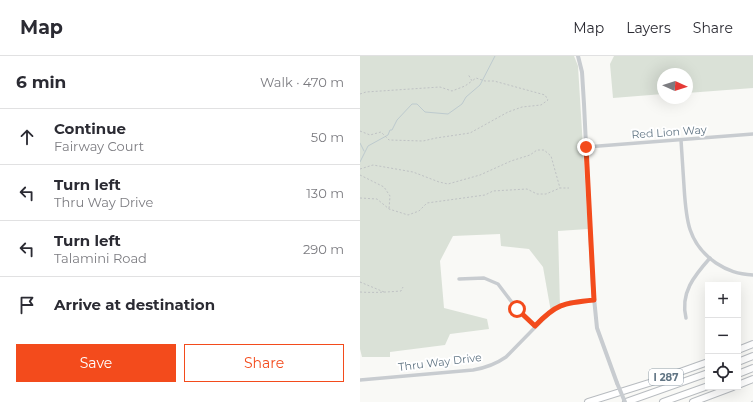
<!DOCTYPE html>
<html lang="en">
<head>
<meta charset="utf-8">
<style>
  body { margin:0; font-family:Montserrat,sans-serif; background:#f2f2f3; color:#2b2b33 }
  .controls { position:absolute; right:12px; bottom:12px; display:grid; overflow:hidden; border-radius:0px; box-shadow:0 4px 16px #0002 }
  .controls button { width:36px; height:36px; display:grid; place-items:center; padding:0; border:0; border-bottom:1px solid #e1e1e2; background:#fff; color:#2b2b33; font:20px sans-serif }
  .compass { position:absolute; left:297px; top:12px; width:36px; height:36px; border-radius:50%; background:#fff; box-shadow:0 4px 16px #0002; rotate:93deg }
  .stop { position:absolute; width:12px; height:12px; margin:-9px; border:3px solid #f34b1c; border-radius:50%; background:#fff }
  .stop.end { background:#f34b1c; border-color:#fff; box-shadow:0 1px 4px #0008 }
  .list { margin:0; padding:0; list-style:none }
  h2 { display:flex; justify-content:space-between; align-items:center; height:52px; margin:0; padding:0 16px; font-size:17px }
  h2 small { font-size:13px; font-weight:400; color:#7c7c81 }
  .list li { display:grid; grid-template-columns:26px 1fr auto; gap:12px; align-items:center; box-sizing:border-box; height:56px; padding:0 16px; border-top:1px solid #e1e1e2 }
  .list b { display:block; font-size:15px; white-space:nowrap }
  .list p { margin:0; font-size:13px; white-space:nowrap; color:#7c7c81 }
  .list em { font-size:13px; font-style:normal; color:#7c7c81 }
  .actions { display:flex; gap:8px; padding:12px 16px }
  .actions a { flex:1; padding:9px 0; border:1px solid #f34b1c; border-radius:0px; text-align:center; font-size:14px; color:#f34b1c }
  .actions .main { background:#f34b1c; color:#fff }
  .icon { flex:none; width:22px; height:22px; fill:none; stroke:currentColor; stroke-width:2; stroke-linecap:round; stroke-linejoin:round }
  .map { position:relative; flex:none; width:393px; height:346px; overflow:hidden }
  header { display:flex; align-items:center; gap:24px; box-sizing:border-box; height:56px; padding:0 20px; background:#fff; border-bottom:1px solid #e1e1e2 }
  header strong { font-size:19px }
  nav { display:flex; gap:22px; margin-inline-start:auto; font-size:14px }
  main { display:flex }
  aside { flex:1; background:#fff }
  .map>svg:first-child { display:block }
  .green { fill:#dae1d7 }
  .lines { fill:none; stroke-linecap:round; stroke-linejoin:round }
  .stream { stroke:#bdcace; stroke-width:1 }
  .motorway-casing { stroke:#b8bcc0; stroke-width:8 }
  .path { stroke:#bfc2c4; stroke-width:1; stroke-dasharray:2 2; stroke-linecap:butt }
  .minor { stroke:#c8ccd0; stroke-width:3.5 }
  .tertiary { stroke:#c8ccd0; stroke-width:4 }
  .motorway { stroke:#fff; stroke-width:6 }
  .tertiary-bridge { stroke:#c8ccd0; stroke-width:4 }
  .route { stroke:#f34b1c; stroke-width:5 }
  .labels { text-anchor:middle; stroke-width:4; stroke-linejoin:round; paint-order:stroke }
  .shield { fill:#fff; stroke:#909ea9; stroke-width:1 }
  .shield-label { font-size:10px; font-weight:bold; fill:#617584 }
  .street-label { font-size:11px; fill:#617584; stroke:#fff }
</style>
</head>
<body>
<header>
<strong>Map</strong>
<nav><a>Map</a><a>Layers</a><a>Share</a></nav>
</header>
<main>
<aside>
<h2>6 min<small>Walk · 470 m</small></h2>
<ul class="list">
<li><svg class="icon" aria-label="ahead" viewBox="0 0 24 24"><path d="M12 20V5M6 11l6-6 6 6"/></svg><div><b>Continue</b><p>Fairway Court</p></div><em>50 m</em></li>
<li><svg class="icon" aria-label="left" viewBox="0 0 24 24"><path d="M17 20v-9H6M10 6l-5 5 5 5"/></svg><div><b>Turn left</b><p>Thru Way Drive</p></div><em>130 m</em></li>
<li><svg class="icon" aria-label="left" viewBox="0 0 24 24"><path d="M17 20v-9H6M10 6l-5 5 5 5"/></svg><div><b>Turn left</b><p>Talamini Road</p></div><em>290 m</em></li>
<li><svg class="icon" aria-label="arrive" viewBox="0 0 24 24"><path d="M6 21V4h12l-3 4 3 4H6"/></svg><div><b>Arrive at destination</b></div></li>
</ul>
<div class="actions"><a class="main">Save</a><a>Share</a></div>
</aside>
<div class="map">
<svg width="393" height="346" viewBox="0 0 393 346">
  <rect width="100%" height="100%" fill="#f9f9f6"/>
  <g class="green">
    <path d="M 0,0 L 214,0 L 218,10 L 228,173 L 198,175 L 200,251 L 191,256 L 183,211 L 169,193 L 141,190 L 140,178 L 93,180 L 80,205 L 84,252 L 127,263 L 129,273 L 90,278 L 85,289 L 30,296 L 30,301 L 2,301 L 0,293 Z"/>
    <path d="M 254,0 L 393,0 L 393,32 L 327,37 L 327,18 L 303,18 L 303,38 L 253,42 L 250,8 Z"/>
  </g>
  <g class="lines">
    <g class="stream">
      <path d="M 0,87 L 4,95"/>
      <path d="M 0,106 L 8,90 L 28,79 L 30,74 L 32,74 L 37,64 L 52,48 L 57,48 L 65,56 L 88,58 L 102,48 L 106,41 L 120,29 L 135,0"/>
    </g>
    <g class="motorway-casing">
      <g id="motorway">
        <path d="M 378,294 L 393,288"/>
        <path d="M 378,306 L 393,300"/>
        <path d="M 378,318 L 393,312"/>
        <path d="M 378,329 L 393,323"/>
        <path d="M 228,346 L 289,327 L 348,306"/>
        <path d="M 266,346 L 348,317"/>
        <path d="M 303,346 L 348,330"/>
        <path d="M 333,346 L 373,331"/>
      </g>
    </g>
    <g class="path">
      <path d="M 0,38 L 6,36 L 80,31 L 92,35 L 105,30 L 112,25 L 108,18"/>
      <path d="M 0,75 L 10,79 L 21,76 L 29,84 L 63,85 L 76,82 L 110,77 L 148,56 L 162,51 L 181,49 L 188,44 L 185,39 L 134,25 L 125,25 L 116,22 L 112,25"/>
      <path d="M 0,113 L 13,109 L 53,116 L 79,126 L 88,128 L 120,119 L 151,105 L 170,99 L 177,94 L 184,94 L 191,100 L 200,132"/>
      <path d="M 0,119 L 24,131 L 30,140 L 29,153"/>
      <path d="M 0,142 L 17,143 L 29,153 L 48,159 L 59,155 L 67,147 L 125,139 L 133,135 L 167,133 L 177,138 L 186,138 L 200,132 L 209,132"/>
      <path d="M 0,226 L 24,236"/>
      <path d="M 0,236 C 14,237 27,236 41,235 L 43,231"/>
      <path d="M 391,346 L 393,345"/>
    </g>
    <g class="minor">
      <path d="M 321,84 C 322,99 323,115 324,130 C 326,162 327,187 356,207 C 368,215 378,218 393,219"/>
      <path d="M 226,91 L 393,78"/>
      <path d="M 99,223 L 124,222 L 138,228 L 157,253 L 175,270"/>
      <path d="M 326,262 C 320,237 334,220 350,202"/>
      <path d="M 0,324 L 113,314 C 125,312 136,308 146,301 L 192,254 L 210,246 L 234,244"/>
    </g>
    <path class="tertiary" d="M 218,0 L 222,16 L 224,48 L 233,232 L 237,272 L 257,327"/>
    <use href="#motorway" class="motorway"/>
    <path class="tertiary-bridge" d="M 257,327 L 265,346"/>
  </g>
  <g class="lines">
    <path class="route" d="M 157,253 L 175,270 C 196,248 203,247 234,244 L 226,91"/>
  </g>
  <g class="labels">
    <rect class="shield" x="289" y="313" width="34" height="16" rx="3"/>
    <g class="shield-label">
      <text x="306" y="325">I 287</text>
    </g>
    <g class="street-label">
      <text transform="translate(309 76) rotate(-4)" y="4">Red Lion Way</text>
      <text transform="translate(80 306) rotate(-7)" y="4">Thru Way Drive</text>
    </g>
  </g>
</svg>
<div class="controls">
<button>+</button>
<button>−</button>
<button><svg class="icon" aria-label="locate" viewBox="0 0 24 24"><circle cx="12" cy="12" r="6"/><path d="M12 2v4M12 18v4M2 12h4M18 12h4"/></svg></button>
</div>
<svg class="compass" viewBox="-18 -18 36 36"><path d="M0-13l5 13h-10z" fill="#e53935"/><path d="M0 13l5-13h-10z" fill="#7c7c81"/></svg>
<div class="stop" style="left:157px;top:253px"></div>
<div class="stop end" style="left:226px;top:91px"></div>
</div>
</main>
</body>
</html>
